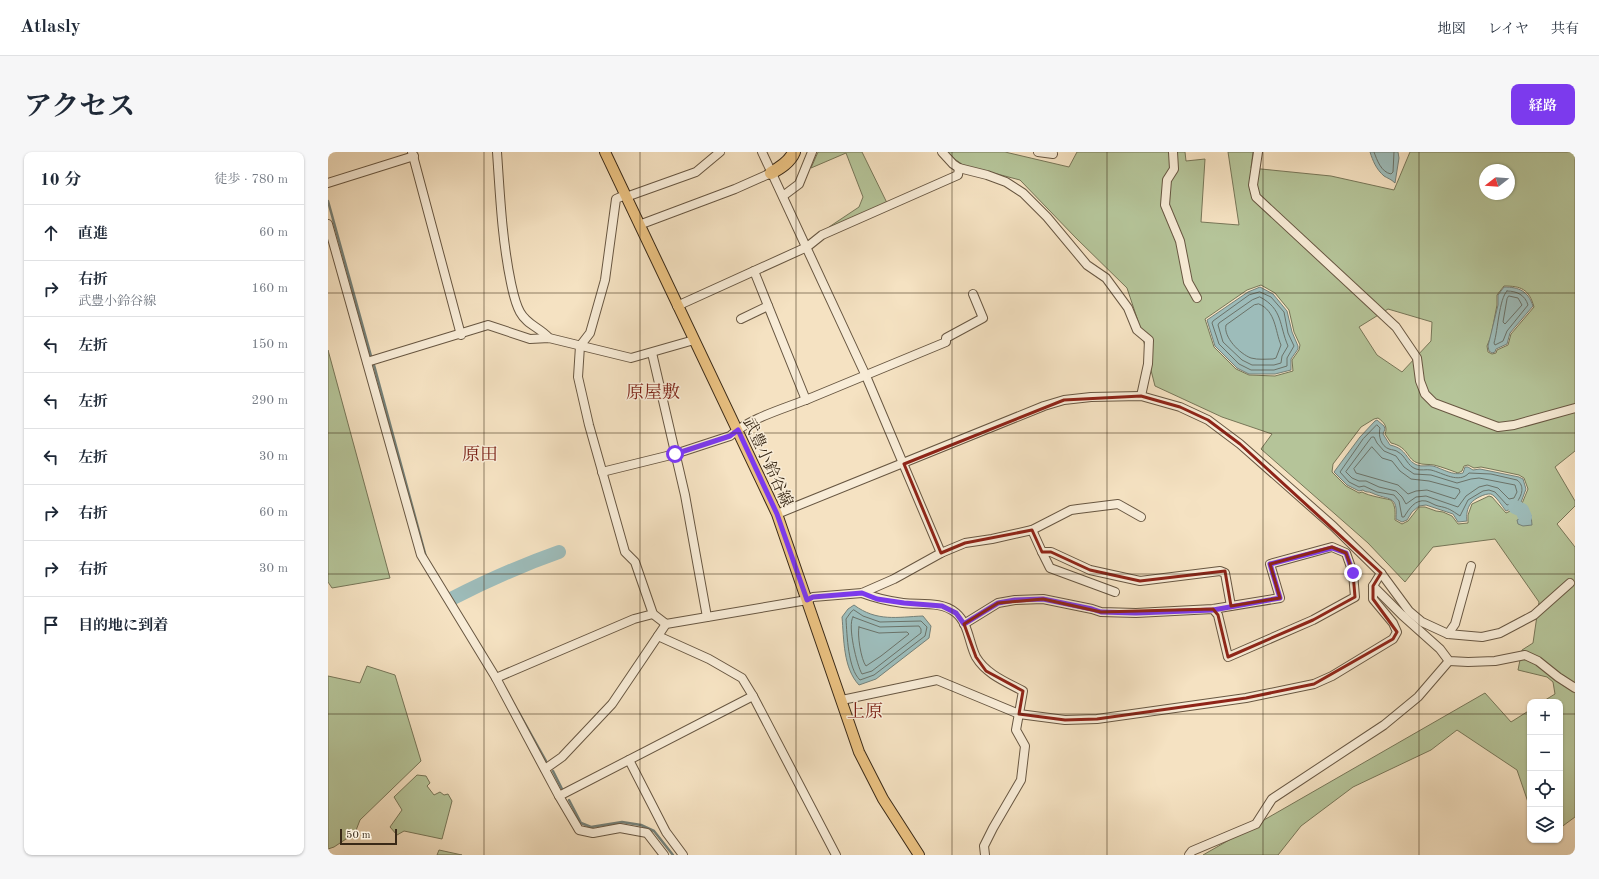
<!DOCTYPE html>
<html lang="ja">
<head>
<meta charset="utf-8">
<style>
  body { margin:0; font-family:"Old Standard TT","Noto Serif JP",serif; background:#f6f6f7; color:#1f2937 }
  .controls { position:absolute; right:12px; bottom:12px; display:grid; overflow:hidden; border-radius:8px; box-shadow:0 1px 3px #0004 }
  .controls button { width:36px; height:36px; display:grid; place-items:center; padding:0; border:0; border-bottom:1px solid #e0e1e3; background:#fff; color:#1f2937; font:20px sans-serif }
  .compass { position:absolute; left:1151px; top:12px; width:36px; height:36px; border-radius:50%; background:#fff; box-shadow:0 1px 3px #0004; rotate:253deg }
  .scale { position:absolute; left:12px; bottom:10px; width:57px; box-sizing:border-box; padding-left:4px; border:2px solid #392917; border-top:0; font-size:11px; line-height:14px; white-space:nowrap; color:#392917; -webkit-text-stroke:3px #f8ecd7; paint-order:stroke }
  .stop { position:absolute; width:12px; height:12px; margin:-9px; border:3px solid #7c3aed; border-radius:50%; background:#fff }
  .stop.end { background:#7c3aed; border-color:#fff; box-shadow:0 1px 4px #0008 }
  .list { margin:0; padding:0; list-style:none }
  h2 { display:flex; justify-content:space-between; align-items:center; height:52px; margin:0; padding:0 16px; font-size:17px }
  h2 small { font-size:13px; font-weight:400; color:#747a83 }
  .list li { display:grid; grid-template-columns:26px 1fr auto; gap:12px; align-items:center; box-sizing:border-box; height:56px; padding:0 16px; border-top:1px solid #e0e1e3 }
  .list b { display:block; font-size:15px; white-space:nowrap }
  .list p { margin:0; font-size:13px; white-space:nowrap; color:#747a83 }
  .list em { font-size:13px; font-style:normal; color:#747a83 }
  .icon { flex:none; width:22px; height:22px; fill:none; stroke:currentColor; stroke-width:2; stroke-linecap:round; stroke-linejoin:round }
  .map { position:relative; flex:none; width:1247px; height:703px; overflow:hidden; border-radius:8px }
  header { display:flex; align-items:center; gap:24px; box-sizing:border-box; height:56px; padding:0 20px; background:#fff; border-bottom:1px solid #e0e1e3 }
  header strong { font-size:19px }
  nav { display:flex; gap:22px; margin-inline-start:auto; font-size:14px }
  .intro { display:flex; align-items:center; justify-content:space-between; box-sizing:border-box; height:96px; padding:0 24px }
  h1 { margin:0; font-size:28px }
  .button { padding:10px 18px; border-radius:8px; background:#7c3aed; color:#fff; font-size:14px; font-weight:700 }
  main { display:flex; gap:24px; padding:0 24px }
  aside { flex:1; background:#fff; border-radius:8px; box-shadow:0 1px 3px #0004 }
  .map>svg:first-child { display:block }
  .green { fill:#b5c499; stroke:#777658; fill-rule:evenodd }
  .water { fill:#9dbcba; stroke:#758179 }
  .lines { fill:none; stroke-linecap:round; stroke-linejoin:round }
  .shore { stroke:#6b7268; stroke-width:1 }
  .stream { stroke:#758179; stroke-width:2.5 }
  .river { stroke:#9dbcba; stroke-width:14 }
  .minor-casing { stroke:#685742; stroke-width:10 }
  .major-casing { stroke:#392917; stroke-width:12 }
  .highway-casing { stroke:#392917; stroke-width:14 }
  .minor { stroke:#f8ecd7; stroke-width:8 }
  .major { stroke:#eac181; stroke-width:10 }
  .highway { stroke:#eac181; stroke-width:12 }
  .route { stroke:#7c3aed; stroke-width:5 }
  .marked { fill:none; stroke:#8f2418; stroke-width:3; stroke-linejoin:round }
  .grid { fill:none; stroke:#392917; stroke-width:1; stroke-opacity:0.55 }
  .labels { text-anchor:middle; stroke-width:3; stroke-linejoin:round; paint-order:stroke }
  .street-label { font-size:16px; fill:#392917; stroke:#f8ecd7 }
  .quarter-label { font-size:18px; fill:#7a1f14; stroke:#f8ecd7 }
</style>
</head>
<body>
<header>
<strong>Atlasly</strong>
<nav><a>地図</a><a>レイヤ</a><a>共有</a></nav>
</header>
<div class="intro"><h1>アクセス</h1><a class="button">経路</a></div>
<main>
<aside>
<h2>10 分<small>徒歩 · 780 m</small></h2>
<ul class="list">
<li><svg class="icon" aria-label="ahead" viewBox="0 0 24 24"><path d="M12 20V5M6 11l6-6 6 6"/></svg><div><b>直進</b></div><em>60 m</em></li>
<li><svg class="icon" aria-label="right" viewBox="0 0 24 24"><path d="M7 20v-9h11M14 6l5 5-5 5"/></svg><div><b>右折</b><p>武豊小鈴谷線</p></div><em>160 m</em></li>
<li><svg class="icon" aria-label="left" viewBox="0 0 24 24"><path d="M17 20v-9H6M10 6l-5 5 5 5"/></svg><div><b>左折</b></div><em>150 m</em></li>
<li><svg class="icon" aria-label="left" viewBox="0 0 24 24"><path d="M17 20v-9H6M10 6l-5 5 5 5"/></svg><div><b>左折</b></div><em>290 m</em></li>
<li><svg class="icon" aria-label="left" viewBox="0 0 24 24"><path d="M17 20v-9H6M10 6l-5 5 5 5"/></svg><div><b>左折</b></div><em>30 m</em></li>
<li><svg class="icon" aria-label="right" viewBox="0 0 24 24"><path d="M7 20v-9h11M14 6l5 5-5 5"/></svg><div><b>右折</b></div><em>60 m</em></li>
<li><svg class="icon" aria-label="right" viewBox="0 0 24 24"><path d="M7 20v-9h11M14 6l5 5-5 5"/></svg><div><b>右折</b></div><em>30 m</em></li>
<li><svg class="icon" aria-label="arrive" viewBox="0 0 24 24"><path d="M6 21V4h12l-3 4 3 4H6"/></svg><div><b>目的地に到着</b></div></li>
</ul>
</aside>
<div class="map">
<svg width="1247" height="703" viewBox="0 0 1247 703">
  <rect width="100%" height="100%" fill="#f5e2c2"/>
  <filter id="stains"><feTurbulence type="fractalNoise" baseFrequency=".005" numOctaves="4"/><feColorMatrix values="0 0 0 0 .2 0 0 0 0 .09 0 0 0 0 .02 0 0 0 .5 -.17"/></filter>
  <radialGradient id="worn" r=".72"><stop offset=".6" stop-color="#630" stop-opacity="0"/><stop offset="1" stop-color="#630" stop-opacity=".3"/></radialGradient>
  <g class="green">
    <path d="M 490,0 L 534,0 L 560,53 L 503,78 L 501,75 L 531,55 L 535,45 L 518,1 L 483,16 Z"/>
    <path d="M 617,0 L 677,0 L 741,15 L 749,0 L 857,0 L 858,9 L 877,7 L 873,70 L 911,73 L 900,0 L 925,0 L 923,16 L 1003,24 L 1066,38 L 1082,0 L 1247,0 L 1247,299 L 1227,315 L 1247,349 L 1247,354 L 1229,372 L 1247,395 L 1247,665 L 1232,676 L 1232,550 L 1214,550 L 1227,542 L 1225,530 L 1219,525 L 1190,518 L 1194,498 L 1205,491 L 1211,450 L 1167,387 L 1105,395 L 1077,430 L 1040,391 L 933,297 L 944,282 L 894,265 L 827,234 L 812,175 L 799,136 L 748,86 L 692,28 L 635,13 ZM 1157,18 L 1181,18 L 1181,42 L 1157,42 ZM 933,133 L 947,141 L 961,158 L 966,180 L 972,193 L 971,198 L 964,208 L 965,219 L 947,224 L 921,223 L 908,217 L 886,195 L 877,167 L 919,138 ZM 1176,134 C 1193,134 1201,137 1206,155 L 1183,182 L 1180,193 L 1169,198 L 1168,201 L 1164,202 L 1160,200 L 1159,194 L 1163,184 L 1169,153 L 1169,143 ZM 1060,157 L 1104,170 L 1103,189 L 1074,220 L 1049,203 L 1031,175 ZM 1050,266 C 1056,270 1060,275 1057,282 L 1063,291 C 1081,295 1079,308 1090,311 C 1095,313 1101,312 1106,313 C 1114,315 1122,318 1130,321 L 1134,319 L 1136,314 L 1140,313 L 1146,316 L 1153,315 L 1163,317 L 1191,323 L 1196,326 L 1200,337 L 1193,354 L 1178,361 L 1164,345 L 1161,344 L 1144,352 L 1140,363 L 1140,371 L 1130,372 L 1124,364 L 1115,360 L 1108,359 L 1097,355 L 1091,355 L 1080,369 L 1074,372 L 1067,368 C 1067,361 1068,354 1063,348 C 1055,346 1041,344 1034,340 L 1031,341 L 1018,334 L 1004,320 L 1005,312 L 1033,275 L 1046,267 Z"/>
    <path d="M 0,198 L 62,426 L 4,436 L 0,430 Z"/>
    <path d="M 39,514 L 67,523 L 93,609 L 32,668 L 27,681 L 6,695 L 0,697 L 0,524 L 32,531 Z"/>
    <path d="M 1157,541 L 1183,570 L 1202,558 L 1202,656 L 1189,618 L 1129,578 L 1103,598 L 1025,635 L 973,674 L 950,703 L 875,703 Z"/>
    <path d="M 89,623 L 98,624 L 102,631 L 99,634 L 106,643 L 112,640 L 116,643 L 120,642 L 124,649 L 114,687 L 76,679 L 69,683 L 62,675 L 74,658 L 66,645 Z"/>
    <path d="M 111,698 L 134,703 L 109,703 Z"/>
  </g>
  <g class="water">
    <path d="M 1042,0 L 1070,0 L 1071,6 L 1067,31 C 1063,27 1059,26 1056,24 C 1048,17 1045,9 1042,0 Z"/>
    <path d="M 932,135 L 945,142 L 959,159 L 964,180 L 970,194 L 970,197 L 963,207 L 963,218 L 947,222 L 921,222 L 909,216 L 887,194 L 879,168 L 920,140 Z"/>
    <path d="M 1176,135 C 1191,135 1200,139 1205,154 L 1182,181 L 1179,192 L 1168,197 L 1167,200 L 1164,201 L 1161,199 L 1160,194 L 1170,153 L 1170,143 Z"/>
    <path d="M 1049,268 L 1056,274 L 1057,277 L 1055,282 L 1062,293 C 1080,297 1077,308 1089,313 C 1094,315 1100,313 1105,314 C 1115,317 1125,324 1135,321 L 1137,315 L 1140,315 L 1145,318 L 1152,317 L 1191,325 L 1195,327 L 1198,337 L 1192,353 L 1178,359 C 1174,354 1168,344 1163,342 C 1157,341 1146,347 1143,351 C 1139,356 1138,364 1139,369 L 1130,370 L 1125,362 L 1098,353 L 1091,354 L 1084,360 L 1079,368 L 1074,370 L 1068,367 C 1070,342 1061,349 1044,341 C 1040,339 1038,341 1035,338 L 1031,339 L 1019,333 L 1006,320 L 1032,285 L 1047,269 Z"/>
    <path d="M 1203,363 L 1204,373 L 1195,374 L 1190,372 L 1189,368 Z"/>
    <path d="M 526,453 C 549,470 569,465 595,464 L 603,474 L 601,486 L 548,527 L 531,533 C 515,516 516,487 514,465 L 520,457 Z"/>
  </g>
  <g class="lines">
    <g class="shore">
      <path d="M 1046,0 C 1049,8 1053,20 1063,22 L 1065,20 L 1066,0"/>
      <path d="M 1179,139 C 1189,139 1197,143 1200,153 L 1179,179 L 1175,189 L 1167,193 L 1166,191 C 1170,178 1171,147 1179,139 Z"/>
      <path d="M 932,140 L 943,145 L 956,160 L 960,181 L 966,194 L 959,206 L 959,214 L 946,218 L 923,218 L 911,212 L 891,192 L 884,171 L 885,169 L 921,143 Z"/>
      <path d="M 1181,144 L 1190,146 L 1194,153 L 1177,172 L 1175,170 L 1179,147 Z"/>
      <path d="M 932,145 C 955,157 951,173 960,194 L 954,204 L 953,211 L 946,213 L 924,213 L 914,208 L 895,190 L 890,173 L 891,171 L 924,148 Z"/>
      <path d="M 931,152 C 948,159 947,179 953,193 L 948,206 L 945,207 C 939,207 930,208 923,206 C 912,202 895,185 898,173 L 926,153 Z"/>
      <path d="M 1049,273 L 1052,276 C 1050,284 1053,294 1061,297 C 1064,298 1068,298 1070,300 C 1078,304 1079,314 1088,317 C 1093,319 1098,317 1103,318 C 1115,321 1131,332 1141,321 L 1163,322 L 1189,328 C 1197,334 1194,343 1189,350 L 1179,353 L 1167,340 L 1161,338 L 1155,339 L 1140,348 L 1132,364 C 1123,358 1121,356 1110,354 C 1106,353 1102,350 1098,349 C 1087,347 1081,357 1076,365 L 1074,365 L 1071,349 L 1066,343 L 1049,340 L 1036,334 L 1031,335 L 1021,330 L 1012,320 L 1035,287 Z"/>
      <path d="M 1044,285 L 1046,285 L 1049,291 L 1056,299 L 1068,304 L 1076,315 L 1086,322 L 1103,323 L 1129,331 L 1143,327 L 1151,326 L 1187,333 L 1189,340 L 1186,346 L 1181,347 L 1170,336 L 1159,333 L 1151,335 L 1138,344 L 1130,355 L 1098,344 L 1088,345 L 1078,352 L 1074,345 L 1068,339 L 1051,335 L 1038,329 L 1031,329 L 1024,326 L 1018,320 Z"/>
      <path d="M 1044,295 L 1054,306 L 1064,309 L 1072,319 L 1083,327 L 1101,329 L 1131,337 L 1132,340 L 1127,347 L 1099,338 L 1088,339 L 1080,342 L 1070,333 L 1028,321 L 1026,317 Z"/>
      <path d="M 526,458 L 535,464 L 552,470 L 593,469 L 599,475 L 597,484 L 546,523 L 532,528 C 520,517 519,483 518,467 L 523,460 Z"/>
      <path d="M 525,465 L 552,475 L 591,474 L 593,477 L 593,481 L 544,519 L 534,522 C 529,514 519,473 525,465 Z"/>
      <path d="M 531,475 L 551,481 L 579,480 L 581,482 L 553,504 L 538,514 C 533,508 529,482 531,475 Z"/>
    </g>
    <g class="stream">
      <path d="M 0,49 L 43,204"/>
      <path d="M 46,213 L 98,405"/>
      <path d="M 190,559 L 218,609"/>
      <path d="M 225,619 L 234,637"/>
      <path d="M 241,648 L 253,671 L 263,675 L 294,670 L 313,673 L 326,679 L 345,703"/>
    </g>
    <g class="river">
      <path d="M 1187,355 L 1194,358 L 1197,365"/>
      <path d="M 123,447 C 158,429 194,413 231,400"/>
    </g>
    <g class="minor-casing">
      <g id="minor">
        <path d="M 84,0 L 133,183"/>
        <path d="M 169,0 C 172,43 174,88 183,131 C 185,140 187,151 192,160 C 199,173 211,175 221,186"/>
        <path d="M 434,0 L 538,224 L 613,401"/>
        <path d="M 614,0 L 625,12 L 631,16 L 659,23 L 678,30 L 695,41 L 719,65 L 759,113 L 778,126 L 800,156 L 809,178 L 821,188 L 820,212 L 813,244"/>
        <path d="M 710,0 L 725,2"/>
        <path d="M 845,0 L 846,17 L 839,28 L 837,53 L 852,89 L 860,130 L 869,146"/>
        <path d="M 930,0 L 925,33 L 928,45 L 1068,175 L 1089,206 L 1092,229 L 1097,242 L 1106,251 L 1170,275 L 1186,273 L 1247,256"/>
        <path d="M 0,31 L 86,4"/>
        <path d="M 297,43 L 288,47 L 277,128 L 262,181 L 252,194 L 250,225 L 261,273 L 297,400 L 307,410 L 325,462 L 338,472"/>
        <path d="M 455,44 L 471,32 L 484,0"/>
        <path d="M 298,45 L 368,20 L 392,0"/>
        <path d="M 0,72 L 93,403 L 168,526 L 231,644 L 251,678 L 265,681 L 292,676 L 319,681 L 336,703"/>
        <path d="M 311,73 L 407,37 L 443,21"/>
        <path d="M 426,119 L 478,248"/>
        <path d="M 349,154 L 479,95 L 494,83 L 630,23 L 631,16"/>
        <path d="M 413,167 L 440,154"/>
        <path d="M 324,201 L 357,343 L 379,465"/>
        <path d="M 39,210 L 160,173 L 202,187 L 221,186 L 303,206 L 366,188"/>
        <path d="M 274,320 L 347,302 L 402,284 C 423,265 459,256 485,245 C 529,227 573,209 618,190 L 618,186 L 655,166 L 645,142"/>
        <path d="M 449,362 L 716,254 L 736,248 L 763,245 L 813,244 L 852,255 L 880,268 L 912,292 L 1005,374 L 1053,421 L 1081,459 L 1094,470 L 1120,482 L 1154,485 L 1172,481 L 1206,463 L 1242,431"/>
        <path d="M 704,378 L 714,400 L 723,400 L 762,418 L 812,429 L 892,419 L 897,421 L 903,454"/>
        <path d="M 714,400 L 722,416 L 787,440"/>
        <path d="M 1053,421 L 1045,434 L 1074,463 L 1112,497 L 1121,509 L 1140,510 L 1167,509 L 1197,503 L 1210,509 L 1230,525 L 1247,536"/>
        <path d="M 534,441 C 547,446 560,449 575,451 C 592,453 614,449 628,461 C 641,472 641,492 648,505 C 658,522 678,530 695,539 L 688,578 L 697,594 L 693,628 L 665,676 L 656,694 L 657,703"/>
        <path d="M 636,472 L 670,451 L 687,448 L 715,447 L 764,457 L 773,460 L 808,461 L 885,457 L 952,446 L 942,412 L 1004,395 L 1018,401 L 1025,421 L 1027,445 L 985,468 L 900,505 L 890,463 L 885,457"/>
        <path d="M 1120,482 L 1127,472 L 1143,414"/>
        <path d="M 330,484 L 381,507 L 414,526 L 425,544 L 508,703"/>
        <path d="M 168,526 L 306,467 L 325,462"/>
        <path d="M 514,548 L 609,528 L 691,562 L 737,568 L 769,567 L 918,546 L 986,532 L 1004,524 L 1065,487 L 1069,480 L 1065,471 L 1045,447 L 1045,434"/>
        <path d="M 301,608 L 338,680 L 355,703"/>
        <path d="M 217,617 L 234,605 L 284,552 L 338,472 L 479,448 L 485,445 L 534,441 L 566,427 L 613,401 L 637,391 L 664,387 L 704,378 L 743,358 L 750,357 L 790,352 L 813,365"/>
        <path d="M 231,644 L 425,544"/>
        <path d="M 861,703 L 864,699 L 928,672 L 944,647 L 1056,573 L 1090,545 L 1121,509"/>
      </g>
    </g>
    <g class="major-casing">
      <path id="major" d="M 277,0 L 449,362 L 531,600 L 555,647 L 591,703"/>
    </g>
    <g class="highway-casing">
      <path id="highway" d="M 443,21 C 452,16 462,10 466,0"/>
    </g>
    <use href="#minor" class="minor"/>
    <use href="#major" class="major"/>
    <use href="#highway" class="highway"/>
  </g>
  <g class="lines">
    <path class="route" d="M 347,302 L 402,284 L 410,278 L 449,362 L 479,448 L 485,445 L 534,441 L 549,447 L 576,451 L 614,454 L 628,461 L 636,472 L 670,451 L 687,448 L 715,447 L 764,457 L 773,460 L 808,461 L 885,458 L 952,446 L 942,412 L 1004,396 L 1018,401 L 1025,421"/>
  </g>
  <path class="marked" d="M 813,244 L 852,255 L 880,268 L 912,292 L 1053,421 L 1045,434 L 1045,447 L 1069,480 L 1065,487 L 986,532 L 918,546 L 769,567 L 737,568 L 691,562 L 695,539 L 658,519 L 648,505 L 636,472 L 670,451 L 715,447 L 773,460 L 885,457 L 890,463 L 900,505 L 985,468 L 1027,445 L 1025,421 L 1018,401 L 1004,395 L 942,412 L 952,446 L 903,454 L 897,419 L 812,429 L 762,418 L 723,400 L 714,400 L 704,378 L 637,391 L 613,401 L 576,312 L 736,248 Z"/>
  <path class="grid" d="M 156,0 L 156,703M 312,0 L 312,703M 468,0 L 468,703M 624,0 L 624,703M 779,0 L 779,703M 935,0 L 935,703M 1091,0 L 1091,703M 0,141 L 1247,141M 0,281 L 1247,281M 0,422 L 1247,422M 0,562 L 1202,562M 1232,562 L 1247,562"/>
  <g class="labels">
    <g class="street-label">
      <text transform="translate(441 310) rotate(65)" y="6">武豊小鈴谷線</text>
    </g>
    <g class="quarter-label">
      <text x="325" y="246">原屋敷</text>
      <text x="152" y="308">原田</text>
      <text x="537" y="565">上原</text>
    </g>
  </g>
  <rect width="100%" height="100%" filter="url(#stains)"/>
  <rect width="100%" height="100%" fill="url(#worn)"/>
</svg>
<div class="controls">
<button>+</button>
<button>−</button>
<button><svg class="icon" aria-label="locate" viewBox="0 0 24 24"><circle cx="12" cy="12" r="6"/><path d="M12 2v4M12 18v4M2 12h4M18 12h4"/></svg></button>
<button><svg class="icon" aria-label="layers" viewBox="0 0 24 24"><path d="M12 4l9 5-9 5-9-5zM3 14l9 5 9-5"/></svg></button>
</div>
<svg class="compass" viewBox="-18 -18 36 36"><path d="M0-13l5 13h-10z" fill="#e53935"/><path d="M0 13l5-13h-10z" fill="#747a83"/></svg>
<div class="scale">50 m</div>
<div class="stop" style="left:347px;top:302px"></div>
<div class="stop end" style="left:1025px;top:421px"></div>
</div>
</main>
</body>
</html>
